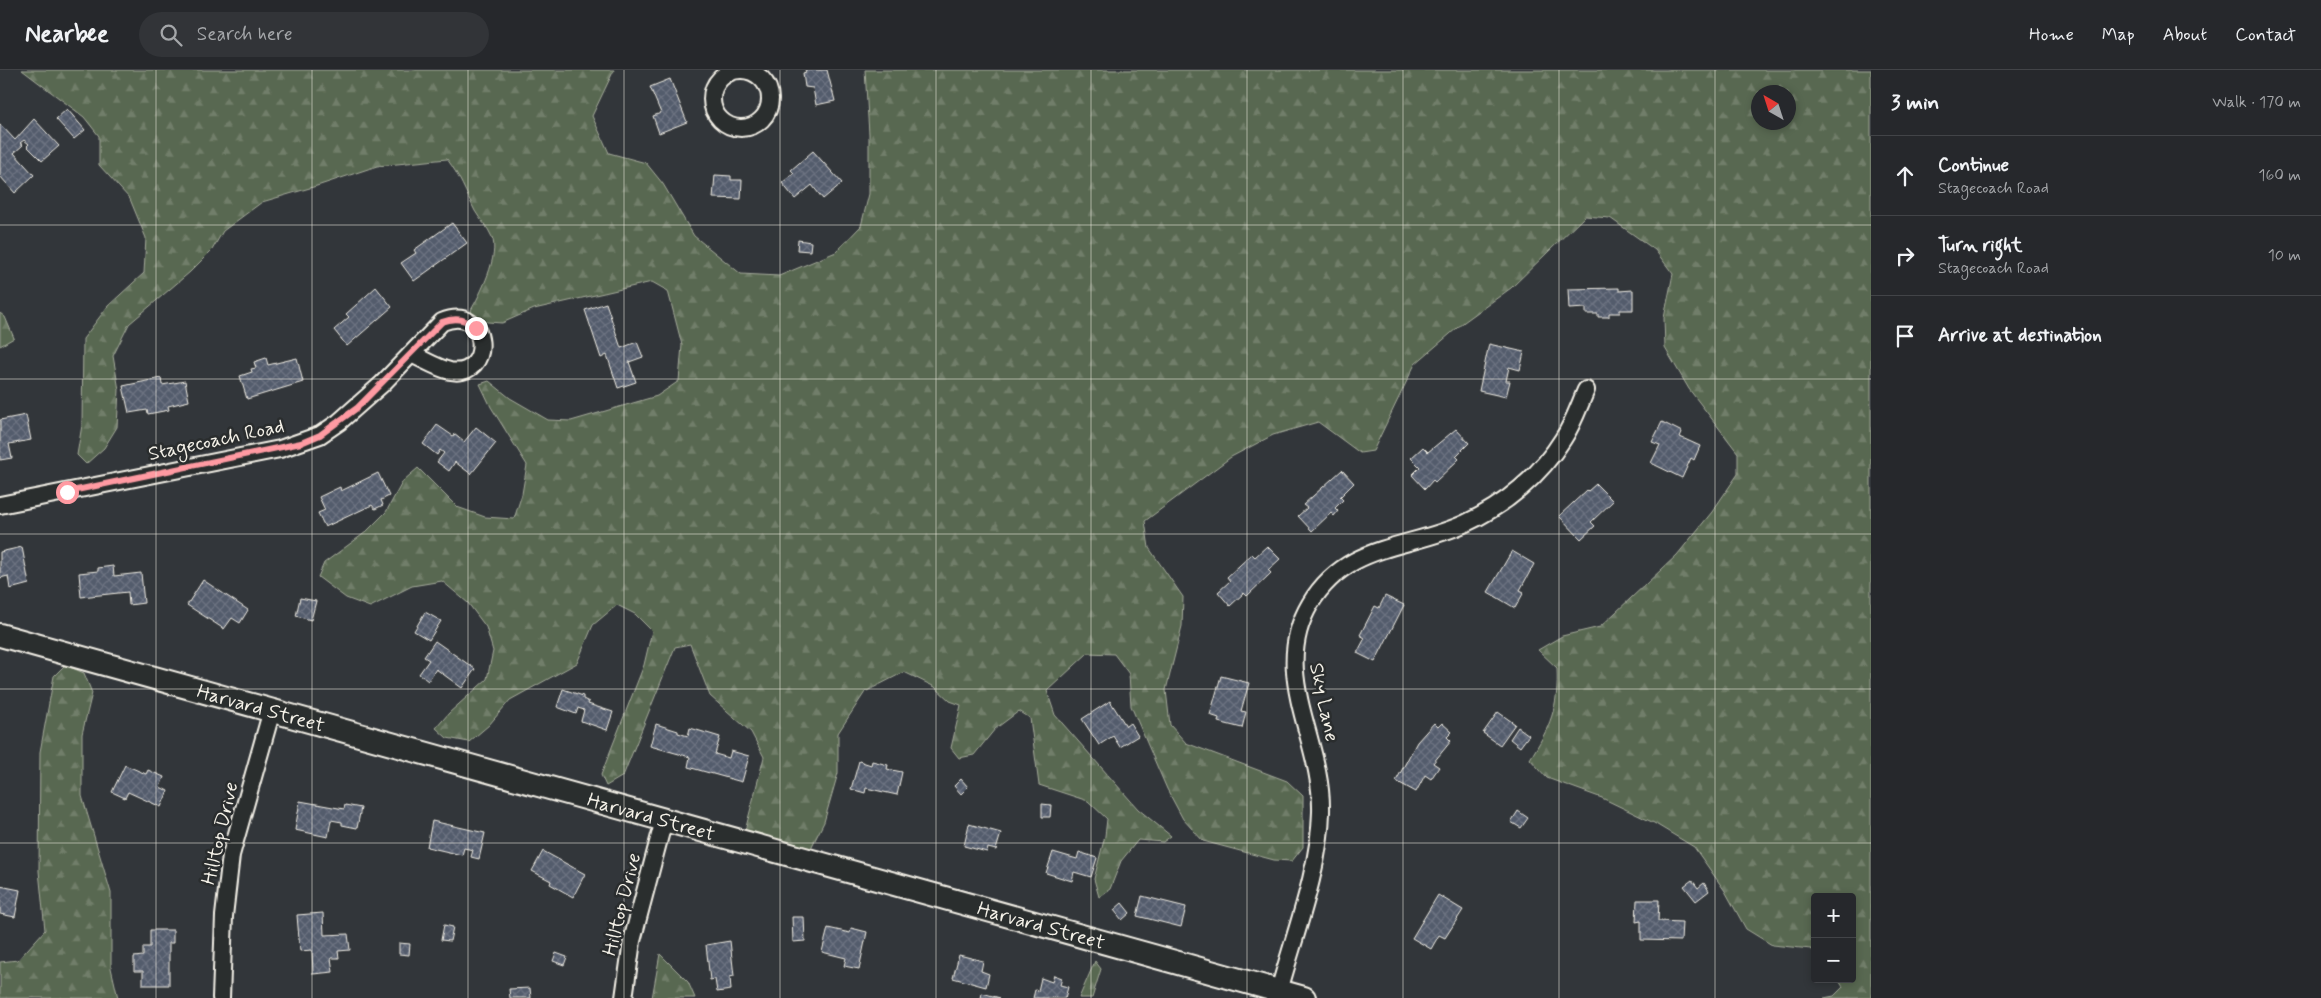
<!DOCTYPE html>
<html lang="en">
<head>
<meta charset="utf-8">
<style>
  body { margin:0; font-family:Mynerve,sans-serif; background:#323438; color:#f1f3f6 }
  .controls { position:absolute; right:15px; bottom:15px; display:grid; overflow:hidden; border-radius:5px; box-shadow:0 2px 8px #0003 }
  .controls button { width:45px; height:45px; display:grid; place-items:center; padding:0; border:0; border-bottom:1px solid #424448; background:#26282c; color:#f1f3f6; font:25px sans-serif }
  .compass { position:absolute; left:1751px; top:15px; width:45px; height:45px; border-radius:50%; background:#26282c; box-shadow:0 2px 8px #0003; rotate:321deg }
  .stop { position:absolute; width:15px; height:15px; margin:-11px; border:4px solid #ff9aa2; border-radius:50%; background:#fff }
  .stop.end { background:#ff9aa2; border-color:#fff; box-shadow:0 1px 5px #0008 }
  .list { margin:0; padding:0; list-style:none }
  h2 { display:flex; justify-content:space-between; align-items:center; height:65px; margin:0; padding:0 20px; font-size:21px }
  h2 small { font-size:16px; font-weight:400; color:#a4a6a9 }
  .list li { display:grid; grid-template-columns:32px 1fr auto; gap:15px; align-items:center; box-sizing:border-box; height:80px; padding:0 20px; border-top:1px solid #424448 }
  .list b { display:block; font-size:19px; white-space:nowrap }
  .list p { margin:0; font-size:16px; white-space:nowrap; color:#a4a6a9 }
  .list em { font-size:16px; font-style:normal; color:#a4a6a9 }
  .icon { flex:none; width:28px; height:28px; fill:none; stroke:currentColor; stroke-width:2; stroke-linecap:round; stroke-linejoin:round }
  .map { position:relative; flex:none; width:1871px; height:928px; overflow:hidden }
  header { display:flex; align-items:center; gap:30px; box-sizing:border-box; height:70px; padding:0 25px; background:#26282c; border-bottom:1px solid #424448 }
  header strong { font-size:24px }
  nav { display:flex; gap:28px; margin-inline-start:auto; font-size:18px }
  .search { width:350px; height:45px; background:#323438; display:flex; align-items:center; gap:12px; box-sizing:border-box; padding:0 18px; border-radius:28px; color:#a4a6a9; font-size:19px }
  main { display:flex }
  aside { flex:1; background:#26282c }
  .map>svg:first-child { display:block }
  .forest { fill:url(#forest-firs); stroke:#a6ac9c; fill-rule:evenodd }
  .building { fill:url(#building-cross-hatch); stroke:#f4f1e8 }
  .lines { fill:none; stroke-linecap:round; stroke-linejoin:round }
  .street-casing { stroke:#f4f1e8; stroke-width:20 }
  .secondary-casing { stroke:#f4f1e8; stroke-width:26 }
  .street { stroke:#2a2d2e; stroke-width:16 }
  .secondary { stroke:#2a2d2e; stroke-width:22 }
  .route { stroke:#ff9aa2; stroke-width:6 }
  .grid { fill:none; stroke:#f4f1e8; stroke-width:1; stroke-opacity:0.55 }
  .labels { text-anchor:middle; stroke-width:5; stroke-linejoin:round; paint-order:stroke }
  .street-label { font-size:20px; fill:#f4f1e8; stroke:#2a2d2e }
</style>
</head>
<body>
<header>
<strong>Nearbee</strong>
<div class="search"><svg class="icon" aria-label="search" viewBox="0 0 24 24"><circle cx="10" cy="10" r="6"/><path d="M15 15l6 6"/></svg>Search here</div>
<nav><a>Home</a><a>Map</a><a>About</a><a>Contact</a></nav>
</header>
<main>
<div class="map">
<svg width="1871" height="928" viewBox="0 0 1871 928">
  <defs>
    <pattern id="forest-firs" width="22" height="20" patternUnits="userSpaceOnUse" patternTransform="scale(1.25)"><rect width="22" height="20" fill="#596851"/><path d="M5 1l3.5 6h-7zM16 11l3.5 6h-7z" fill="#717e6a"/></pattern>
    <pattern id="building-cross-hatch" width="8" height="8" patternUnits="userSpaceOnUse" patternTransform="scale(1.25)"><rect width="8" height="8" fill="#535b6c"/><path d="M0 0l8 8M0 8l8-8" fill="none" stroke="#6c7381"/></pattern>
  </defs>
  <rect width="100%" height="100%" fill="#32363a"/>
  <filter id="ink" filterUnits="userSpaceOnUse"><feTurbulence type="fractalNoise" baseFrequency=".02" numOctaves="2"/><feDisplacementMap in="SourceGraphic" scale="10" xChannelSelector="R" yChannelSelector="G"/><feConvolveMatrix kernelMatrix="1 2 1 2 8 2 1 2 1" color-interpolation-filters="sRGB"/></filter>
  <g filter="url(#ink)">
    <g class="forest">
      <path d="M 22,0 L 614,0 L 592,46 L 609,83 L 646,93 L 663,114 L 694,166 L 741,204 L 779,206 L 836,182 L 861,156 L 869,124 L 869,64 L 865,0 L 1871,0 L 1871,928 L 1824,928 L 1834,926 L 1843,917 L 1838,909 L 1852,909 L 1852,827 L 1815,827 L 1815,883 L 1811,879 L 1772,875 L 1746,859 L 1725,821 L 1694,777 L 1654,753 L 1602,728 L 1547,708 L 1530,689 C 1550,657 1559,637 1557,598 L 1538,580 L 1562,566 L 1600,557 L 1677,485 L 1712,442 L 1738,404 L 1738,383 L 1689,319 L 1665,278 L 1664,248 L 1673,204 L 1655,180 L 1610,148 L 1585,146 L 1511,218 L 1464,252 L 1415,294 L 1373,381 L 1360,383 L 1318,352 L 1273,365 L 1231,387 L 1145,451 L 1149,478 L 1183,527 L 1182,556 L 1166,620 L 1170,655 L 1186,673 L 1287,711 L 1303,726 L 1303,777 L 1292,791 L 1274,790 L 1203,771 L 1183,749 L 1167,719 L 1131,636 L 1129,604 L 1114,584 L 1088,583 L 1047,621 L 1055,645 L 1138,739 L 1171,766 L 1163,772 L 1138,770 L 1121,791 L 1110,819 L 1099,827 L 1094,809 L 1105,766 L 1107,749 L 1088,731 L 1039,715 L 1030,648 L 1019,641 L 995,659 L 974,685 L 959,688 L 951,678 L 961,635 L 950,631 L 935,617 L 904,602 L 865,622 L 838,663 L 838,703 L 824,752 L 810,780 L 745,761 L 764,687 L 751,662 L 710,626 L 690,574 L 675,577 L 623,706 L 606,716 L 601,705 L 644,595 L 652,561 L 635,544 L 617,535 L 593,555 L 577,593 L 510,630 L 489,655 L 469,672 L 447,668 L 436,658 L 449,643 L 487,609 L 493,581 L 486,557 L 468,533 L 442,511 L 412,516 L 370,537 L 346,528 L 318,507 L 324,493 L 366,462 L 386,442 L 403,411 L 418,398 L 457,437 L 485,447 L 514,449 L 522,424 L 527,395 L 491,337 L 480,314 L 489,311 L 510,328 L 548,350 L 571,351 L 657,326 L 679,311 L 682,275 L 668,221 L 652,212 L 534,239 L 502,253 L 474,251 L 471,240 C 480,225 500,185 492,167 C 488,157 480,150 475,141 C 466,123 460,106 447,89 L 377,96 L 320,115 L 262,132 L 223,161 L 212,180 L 190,202 L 129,254 L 113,286 L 119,320 L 117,357 L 104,378 L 86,394 L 77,385 L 82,355 L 83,269 L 108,236 L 144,203 L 146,168 L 130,129 L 99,95 L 99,66 L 84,47 ZM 1758,22 L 1788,22 L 1788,52 L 1758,52 Z"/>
      <path d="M 0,243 L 5,247 L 14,268 L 0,276 Z"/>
      <path d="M 65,595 L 84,603 L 92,623 L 82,664 L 82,726 L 111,823 L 111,898 L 118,928 L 0,928 L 0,892 L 18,890 L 45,860 L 39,801 L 40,682 L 54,606 Z"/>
      <path d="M 660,884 L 688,912 L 695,928 L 652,928 Z"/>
      <path d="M 1095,891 L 1101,899 L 1092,928 L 1079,928 Z"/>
    </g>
    <g class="building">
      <path d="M 805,0 L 827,0 L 835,31 L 816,35 L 813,18 L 805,17 L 803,3 L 806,2 Z"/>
      <path d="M 670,9 L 687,52 L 659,63 L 653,46 L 661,43 L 650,17 Z"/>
      <path d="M 67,39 L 85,60 L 74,69 L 56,49 Z"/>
      <path d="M 34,49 L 59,76 L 42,91 L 27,76 L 29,74 L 24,70 L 20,73 L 23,75 L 14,83 L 34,105 L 15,123 L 0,106 L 0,54 L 15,70 Z"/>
      <path d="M 813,81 L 842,113 L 823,129 L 812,115 L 795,129 L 782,113 L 794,103 L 791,100 Z"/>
      <path d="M 715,105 L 731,106 L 731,110 L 742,110 L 741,129 L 713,128 Z"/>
      <path d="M 452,153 L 467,173 L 414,211 L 401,193 L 416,183 L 414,180 Z"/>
      <path d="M 798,170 L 811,172 L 810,181 L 797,180 Z"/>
      <path d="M 376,217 L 392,237 L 347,276 L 334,260 L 349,247 L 346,244 Z"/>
      <path d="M 1619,218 L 1619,221 L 1633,220 L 1633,240 L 1620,240 L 1620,243 L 1609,243 L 1609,247 L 1598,247 L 1598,244 L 1586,244 L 1586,238 L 1569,239 L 1568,219 Z"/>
      <path d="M 606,233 L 621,278 L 637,272 L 643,287 L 629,292 L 636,312 L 618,318 L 607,285 L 601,288 L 585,240 Z"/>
      <path d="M 1489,274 L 1524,282 L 1520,300 L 1509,297 L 1506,311 L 1510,311 L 1506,327 L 1479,321 Z"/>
      <path d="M 266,288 L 268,295 L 297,288 L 303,312 L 247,329 L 240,306 L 252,302 L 251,299 L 256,298 L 254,292 Z"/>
      <path d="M 161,308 L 162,315 L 185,311 L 189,331 L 168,336 L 169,340 L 148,344 L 147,340 L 129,343 L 123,316 Z"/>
      <path d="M 26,345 L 31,370 L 9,374 L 12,388 L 0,390 L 0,350 Z"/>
      <path d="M 1662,352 L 1682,362 L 1680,367 L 1700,376 L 1694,390 L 1691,388 L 1682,408 L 1651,393 L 1660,375 L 1652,372 Z"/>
      <path d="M 437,355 L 453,366 L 454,364 L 464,372 L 476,357 L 496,373 L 471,404 L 455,392 L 449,401 L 437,392 L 444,383 L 440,380 L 437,385 L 423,374 Z"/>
      <path d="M 1456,359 L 1469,373 L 1456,386 L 1459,389 L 1435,412 L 1433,410 L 1425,419 L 1412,405 L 1420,397 L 1411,388 L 1423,377 L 1428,382 Z"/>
      <path d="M 1342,400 L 1354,413 L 1340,427 L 1343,430 L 1335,438 L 1338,441 L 1334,446 L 1331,443 L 1312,461 L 1298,446 L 1307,438 L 1303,435 Z"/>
      <path d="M 378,403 L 389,426 L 381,430 L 383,435 L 375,439 L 372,435 L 325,457 L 318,443 L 325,440 L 319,427 L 340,417 L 341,421 Z"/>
      <path d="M 1596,414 L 1613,431 L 1591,452 L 1595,456 L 1581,469 L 1559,446 L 1587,420 L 1588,421 Z"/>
      <path d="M 1267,476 L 1280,489 L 1268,500 L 1271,503 L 1247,526 L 1244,523 L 1230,536 L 1218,522 L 1230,511 L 1227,507 L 1252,484 L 1255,487 Z"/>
      <path d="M 22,477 L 29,514 L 10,519 L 8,506 L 0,508 L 0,482 Z"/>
      <path d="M 1512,481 L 1534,494 L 1520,520 L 1524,522 L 1515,538 L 1488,522 Z"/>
      <path d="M 113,496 L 114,506 L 141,503 L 144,533 L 129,535 L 128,522 L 81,527 L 79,503 L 98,501 L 98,498 Z"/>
      <path d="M 203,510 L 248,540 L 240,553 L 232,548 L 224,559 L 187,535 Z"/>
      <path d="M 1385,526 L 1404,535 L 1375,592 L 1357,583 L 1365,568 L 1360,565 L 1375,536 L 1379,538 Z"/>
      <path d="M 300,528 L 316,531 L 311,550 L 296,546 Z"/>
      <path d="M 425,542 L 441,551 L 429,570 L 414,561 Z"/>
      <path d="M 435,571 L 475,599 L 462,618 L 436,599 L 428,611 L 419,604 L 429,590 L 424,587 Z"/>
      <path d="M 1221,606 L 1249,613 L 1241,641 L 1246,642 L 1242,658 L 1218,652 L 1219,648 L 1210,645 Z"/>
      <path d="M 563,619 L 583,626 L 583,629 L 589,632 L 588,634 L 613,642 L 607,660 L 581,651 L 584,640 L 578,638 L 576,644 L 557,637 Z"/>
      <path d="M 1110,631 L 1126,656 L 1130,653 L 1138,666 L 1120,677 L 1113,666 L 1099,675 L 1082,649 Z"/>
      <path d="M 1498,642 L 1515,654 L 1500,675 L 1483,663 Z"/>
      <path d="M 1434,653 L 1438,657 L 1442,653 L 1452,662 L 1447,667 L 1451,671 L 1433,693 L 1439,697 L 1431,709 L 1425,705 L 1416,722 L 1396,711 L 1417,672 Z"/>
      <path d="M 656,654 L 678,661 L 678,663 L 688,666 L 690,658 L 720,667 L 715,684 L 729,688 L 731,681 L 749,686 L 742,712 L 688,697 L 690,687 L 650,676 Z"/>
      <path d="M 1518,657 L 1529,665 L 1520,677 L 1510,669 Z"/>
      <path d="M 859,691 L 871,695 L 872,691 L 888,695 L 887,699 L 902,702 L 897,725 L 866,718 L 865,723 L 851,719 Z"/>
      <path d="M 125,695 L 146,704 L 148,700 L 164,707 L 160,717 L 168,721 L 161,737 L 128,722 L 125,728 L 112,722 Z"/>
      <path d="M 961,709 L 968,717 L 961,724 L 954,716 Z"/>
      <path d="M 300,731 L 344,739 L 345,735 L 361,738 L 357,758 L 342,755 L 342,752 L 331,750 L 328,767 L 295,760 Z"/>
      <path d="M 1042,734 L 1051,735 L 1050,747 L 1042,747 Z"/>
      <path d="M 1518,741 L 1528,748 L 1521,758 L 1511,752 Z"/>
      <path d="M 432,751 L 485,763 L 479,789 L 471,787 L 473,780 L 464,778 L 462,785 L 427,777 Z"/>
      <path d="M 969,754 L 1001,763 L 996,780 L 988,778 L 987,782 L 964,776 Z"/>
      <path d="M 543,781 L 585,804 L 573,827 L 550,814 L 551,811 L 532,801 Z"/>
      <path d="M 1053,782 L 1077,789 L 1079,782 L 1097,788 L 1091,807 L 1074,802 L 1072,811 L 1046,803 Z"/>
      <path d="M 1692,810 L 1698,818 L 1704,813 L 1709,821 L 1696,831 L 1684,816 Z"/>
      <path d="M 0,816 L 20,820 L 15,847 L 0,844 Z"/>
      <path d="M 1438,825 L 1463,840 L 1445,868 L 1439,865 L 1431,879 L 1412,868 Z"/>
      <path d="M 1142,826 L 1186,837 L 1181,857 L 1137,846 Z"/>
      <path d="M 1637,830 L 1659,830 L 1658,851 L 1682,852 L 1681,871 L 1641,870 L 1641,851 L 1636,852 Z"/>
      <path d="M 1122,833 L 1130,843 L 1122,850 L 1114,840 Z"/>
      <path d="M 323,843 L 324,865 L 348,864 L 350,880 L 338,881 L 339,888 L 331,888 L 333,902 L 313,904 L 312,880 L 300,881 L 297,845 Z"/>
      <path d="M 792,847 L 804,847 L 805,871 L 793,872 Z"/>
      <path d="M 444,855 L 453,857 L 450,871 L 441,870 Z"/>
      <path d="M 828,858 L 850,863 L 851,858 L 867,862 L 859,899 L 844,896 L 846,888 L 822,882 Z"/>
      <path d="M 150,860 L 173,860 L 173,873 L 169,873 L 169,915 L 143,915 L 143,901 L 134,901 L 134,887 L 143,886 L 143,877 L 150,877 Z"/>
      <path d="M 730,871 L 734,906 L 730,907 L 731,920 L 717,922 L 715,909 L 710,910 L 706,875 Z"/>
      <path d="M 399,873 L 410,874 L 409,885 L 399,884 Z"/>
      <path d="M 556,883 L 567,887 L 564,895 L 553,891 Z"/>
      <path d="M 959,885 L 983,891 L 981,901 L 989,904 L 986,917 L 953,908 Z"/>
      <path d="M 1054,905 L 1062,908 L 1060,915 L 1068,917 L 1065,928 L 1033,928 L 1035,920 L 1038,921 L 1041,908 L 1052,912 Z"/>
      <path d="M 530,918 L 531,928 L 510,928 L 509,919 Z"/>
      <path d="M 982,923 L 1000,928 L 981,928 Z"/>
    </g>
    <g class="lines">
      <g class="street-casing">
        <g id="street">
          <circle cx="741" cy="29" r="29"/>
          <path d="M 0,435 L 280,379 L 320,365 L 339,352 L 382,314 L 442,252 C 490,232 494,309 450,301 C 437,298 423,289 411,284"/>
          <path d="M 1279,921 C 1294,866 1320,798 1321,742 C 1323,670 1269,603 1310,534 C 1347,472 1408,480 1466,453 C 1505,435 1540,406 1563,369 C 1573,354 1579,336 1586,320"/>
          <path d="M 221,928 L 224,846 L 231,785 L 272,640"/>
          <path d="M 624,928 L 632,871 L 664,750"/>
        </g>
      </g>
      <g class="secondary-casing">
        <g id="secondary">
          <path id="s1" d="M 0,565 L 1304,928"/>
        </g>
      </g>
      <use href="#street" class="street"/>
      <use href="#secondary" class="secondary"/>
    </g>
  </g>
  <g class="lines" filter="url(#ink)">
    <path class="route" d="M 67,422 L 301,373 L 320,365 L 357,338 L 442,252 C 455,247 466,248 476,258"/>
  </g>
  <path class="grid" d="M 156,0 L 156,928M 312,0 L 312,928M 468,0 L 468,928M 624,0 L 624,928M 780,0 L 780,928M 936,0 L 936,928M 1091,0 L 1091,928M 1247,0 L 1247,928M 1403,0 L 1403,928M 1559,0 L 1559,928M 1715,0 L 1715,928M 0,155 L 1871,155M 0,309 L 1871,309M 0,464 L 1871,464M 0,619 L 1871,619M 0,773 L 1871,773"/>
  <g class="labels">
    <g class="street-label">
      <text transform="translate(216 369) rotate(-12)" y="7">Stagecoach Road</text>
      <text transform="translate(1325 632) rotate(78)" y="7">Sky Lane</text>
      <text dy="7" stroke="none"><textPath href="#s1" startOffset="271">Harvard Street</textPath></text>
      <text dy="7" stroke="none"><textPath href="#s1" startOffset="676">Harvard Street</textPath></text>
      <text transform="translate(219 763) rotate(-77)" y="7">Hilltop Drive</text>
      <text transform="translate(621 834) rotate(-76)" y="7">Hilltop Drive</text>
      <text dy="7" stroke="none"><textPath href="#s1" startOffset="1081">Harvard Street</textPath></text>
    </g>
  </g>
</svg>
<div class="controls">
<button>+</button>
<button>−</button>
</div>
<svg class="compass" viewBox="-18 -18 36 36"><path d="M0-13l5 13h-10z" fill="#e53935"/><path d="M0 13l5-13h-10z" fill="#a4a6a9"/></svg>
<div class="stop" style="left:67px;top:422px"></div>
<div class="stop end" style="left:476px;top:258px"></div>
</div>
<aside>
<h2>3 min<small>Walk · 170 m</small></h2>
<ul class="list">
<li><svg class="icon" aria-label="ahead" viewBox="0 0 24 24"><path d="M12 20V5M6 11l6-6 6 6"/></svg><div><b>Continue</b><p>Stagecoach Road</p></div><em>160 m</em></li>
<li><svg class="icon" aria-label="right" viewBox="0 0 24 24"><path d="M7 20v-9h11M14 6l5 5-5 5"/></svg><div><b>Turn right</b><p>Stagecoach Road</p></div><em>10 m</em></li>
<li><svg class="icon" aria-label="arrive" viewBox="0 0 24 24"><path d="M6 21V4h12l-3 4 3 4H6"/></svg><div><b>Arrive at destination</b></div></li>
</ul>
</aside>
</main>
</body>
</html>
